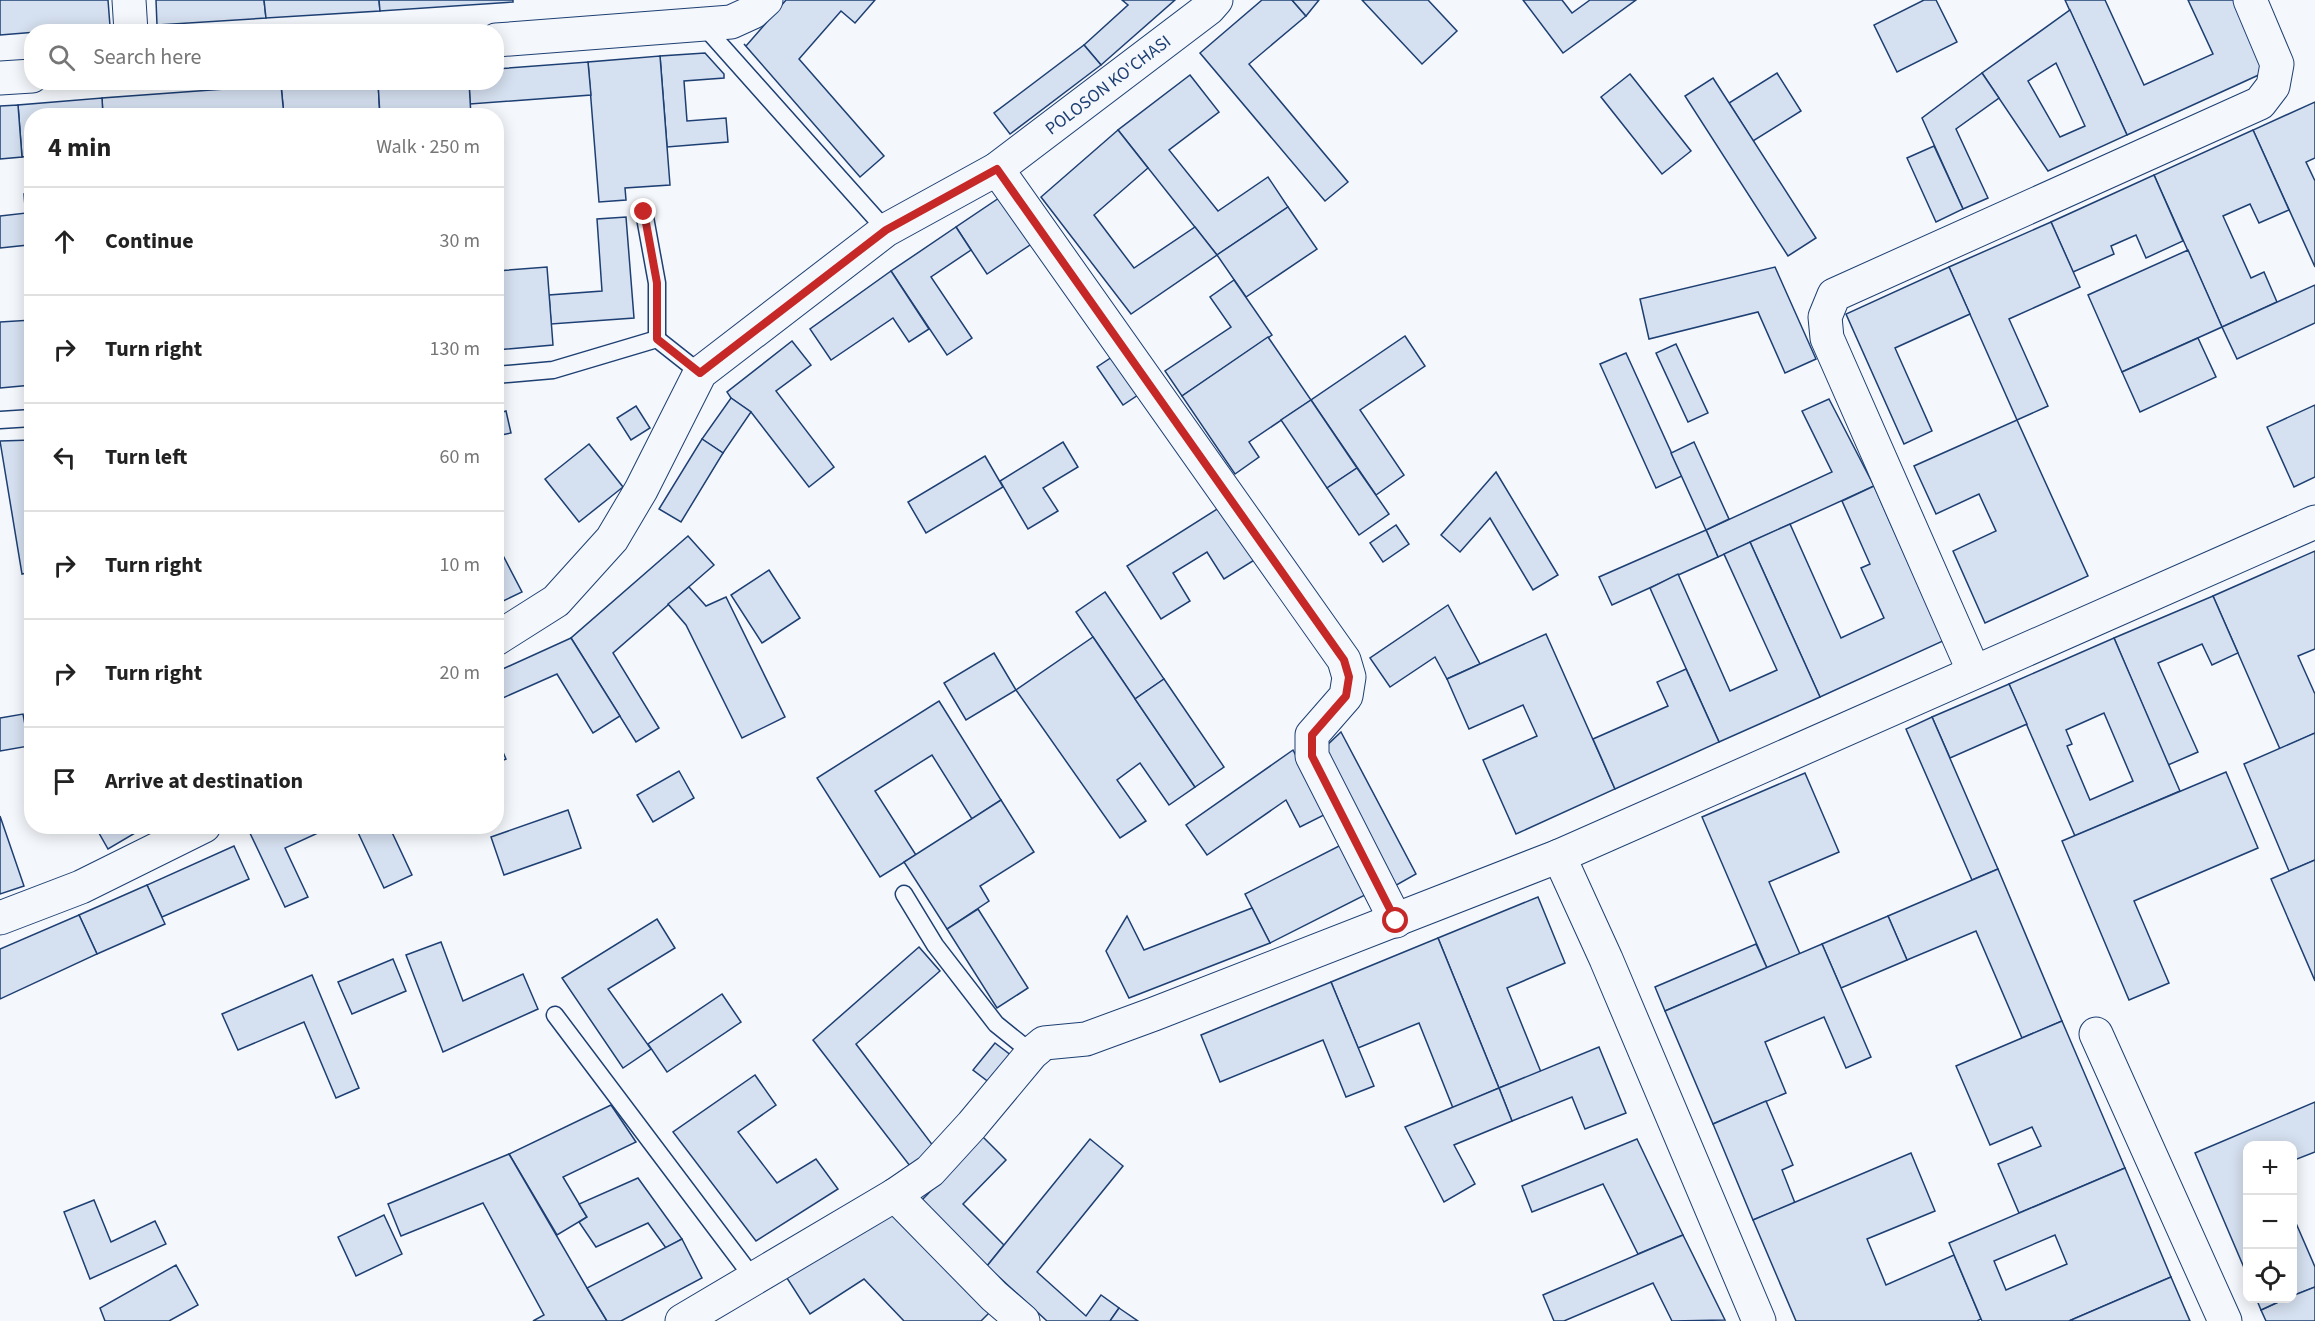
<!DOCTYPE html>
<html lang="en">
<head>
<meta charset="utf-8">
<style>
  body { margin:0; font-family:"Source Sans 3",sans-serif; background:#f2f2f2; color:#222 }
  .controls { position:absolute; right:18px; bottom:18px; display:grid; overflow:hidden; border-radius:12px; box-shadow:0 3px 15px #0003 }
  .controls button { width:54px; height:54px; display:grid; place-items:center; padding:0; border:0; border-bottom:2px solid #e0e0e0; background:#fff; color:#222; font:30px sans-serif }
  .stop { position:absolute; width:18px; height:18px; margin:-14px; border:4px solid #c62828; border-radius:50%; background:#fff }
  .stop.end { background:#c62828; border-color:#fff; box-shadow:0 2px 6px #0008 }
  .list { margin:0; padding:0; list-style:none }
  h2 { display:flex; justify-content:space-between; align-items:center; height:78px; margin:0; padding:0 24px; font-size:26px }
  h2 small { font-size:20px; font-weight:400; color:#767676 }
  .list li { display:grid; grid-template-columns:39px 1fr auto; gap:18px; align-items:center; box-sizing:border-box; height:108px; padding:0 24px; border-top:2px solid #e0e0e0 }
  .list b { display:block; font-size:22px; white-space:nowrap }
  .list em { font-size:20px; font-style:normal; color:#767676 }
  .icon { flex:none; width:33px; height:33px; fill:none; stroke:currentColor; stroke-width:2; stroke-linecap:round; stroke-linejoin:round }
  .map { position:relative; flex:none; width:2315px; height:1321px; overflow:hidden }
  .search { position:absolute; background:#fff; box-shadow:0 3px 15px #0003; left:24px; top:24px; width:480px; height:66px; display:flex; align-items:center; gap:15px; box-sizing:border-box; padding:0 21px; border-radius:24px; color:#767676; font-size:22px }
  .panel { position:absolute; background:#fff; box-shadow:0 3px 15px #0003; left:24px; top:108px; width:480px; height:726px; border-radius:24px }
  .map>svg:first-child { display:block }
  .building { fill:#d5e0f0; stroke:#1d3f73; stroke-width:1.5; fill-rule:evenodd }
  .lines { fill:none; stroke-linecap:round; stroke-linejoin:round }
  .service-casing { stroke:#1d3f73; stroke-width:19 }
  .minor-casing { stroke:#1d3f73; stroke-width:35 }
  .service { stroke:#f4f7fb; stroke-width:16 }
  .minor { stroke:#f4f7fb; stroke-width:33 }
  .route { stroke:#c62828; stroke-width:8 }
  .labels { text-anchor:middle; stroke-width:4.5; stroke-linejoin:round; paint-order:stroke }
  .street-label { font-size:18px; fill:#1d3f73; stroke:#f4f7fb }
</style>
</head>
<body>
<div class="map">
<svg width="2315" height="1321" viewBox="0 0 2315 1321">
  <rect width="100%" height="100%" fill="#f4f7fb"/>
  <g class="building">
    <path d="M 0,0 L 108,0 L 110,26 L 0,35 Z"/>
    <path d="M 156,0 L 264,0 L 266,18 L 157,25 Z"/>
    <path d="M 264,0 L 379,0 L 380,11 L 266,18 Z"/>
    <path d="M 379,0 L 513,0 L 513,2 L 380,11 Z"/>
    <path d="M 786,0 L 875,0 L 855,23 L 841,11 L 799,59 L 884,156 L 860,177 L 744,44 L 746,46 Z"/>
    <path d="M 1122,0 L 1175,0 L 1101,65 L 1084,45 L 1128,5 Z"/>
    <path d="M 1262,0 L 1292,0 L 1306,16 L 1249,64 L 1348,182 L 1325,201 L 1200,53 Z"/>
    <path d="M 1292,0 L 1319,0 L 1306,16 Z"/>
    <path d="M 1362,0 L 1428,0 L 1457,31 L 1422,64 Z"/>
    <path d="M 1523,0 L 1562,0 L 1572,13 L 1590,0 L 1636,0 L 1563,53 Z"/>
    <path d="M 1924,0 L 1936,0 L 1957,42 L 1897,72 L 1874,25 Z"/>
    <path d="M 2065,0 L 2105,0 L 2144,85 L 2213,54 L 2188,0 L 2237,0 L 2263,73 L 2127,135 Z"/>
    <path d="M 2070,10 L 2127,135 L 2048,171 L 1982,73 ZM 2056,63 L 2085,126 L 2060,137 L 2028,81 Z"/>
    <path d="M 1084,45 L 1101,65 L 1010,134 L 994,113 Z"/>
    <path d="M 705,53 L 724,74 L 724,78 L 684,81 L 687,121 L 726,118 L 728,142 L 667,147 L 660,56 Z"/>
    <path d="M 660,56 L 670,185 L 625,188 L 626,200 L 599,202 L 588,62 Z"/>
    <path d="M 588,62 L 591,95 L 470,104 L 469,82 L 496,82 L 496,69 Z"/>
    <path d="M 1777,73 L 1801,111 L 1753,141 L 1729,103 Z"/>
    <path d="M 1982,73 L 1999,98 L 1956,129 L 1988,198 L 1963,209 L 1922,118 Z"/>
    <path d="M 1630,74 L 1691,151 L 1662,174 L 1601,97 Z"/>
    <path d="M 1190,75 L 1219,112 L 1169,150 L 1218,211 L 1268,177 L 1288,207 L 1217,255 L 1118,130 Z"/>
    <path d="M 1713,78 L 1816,238 L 1788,256 L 1685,96 Z"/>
    <path d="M 312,82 L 378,82 L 380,116 L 284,116 L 281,85 Z"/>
    <path d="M 378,82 L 469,82 L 471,116 L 380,116 Z"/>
    <path d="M 281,85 L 284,116 L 103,116 L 102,98 Z"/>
    <path d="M 102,98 L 103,116 L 32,116 L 32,156 L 22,157 L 18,105 Z"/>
    <path d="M 2315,102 L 2315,158 L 2306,162 L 2315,181 L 2315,267 L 2253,130 Z"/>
    <path d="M 18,105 L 22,157 L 0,159 L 0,106 Z"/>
    <path d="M 1118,130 L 1148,168 L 1094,215 L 1134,268 L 1195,227 L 1217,255 L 1131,314 L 1041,197 Z"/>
    <path d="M 2253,130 L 2289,210 L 2259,223 L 2250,204 L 2223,216 L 2251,278 L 2264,272 L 2277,302 L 2222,327 L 2154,175 Z"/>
    <path d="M 1934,146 L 1963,209 L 1936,222 L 1907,158 Z"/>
    <path d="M 2154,175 L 2183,241 L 2146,258 L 2136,235 L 2111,246 L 2114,254 L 2073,272 L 2051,222 Z"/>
    <path d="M 24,194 L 32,194 L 32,245 L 28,245 Z"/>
    <path d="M 1005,194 L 1036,241 L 987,274 L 956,227 Z"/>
    <path d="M 1288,207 L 1317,249 L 1246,297 L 1217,255 Z"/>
    <path d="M 26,213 L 28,245 L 0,248 L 0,216 Z"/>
    <path d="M 626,217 L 634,318 L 551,324 L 549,295 L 602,291 L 597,219 Z"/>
    <path d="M 2051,222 L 2080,287 L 2009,319 L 2048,406 L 2017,420 L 1949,267 Z"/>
    <path d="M 956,227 L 971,250 L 931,277 L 972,338 L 947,355 L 891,271 Z"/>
    <path d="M 2188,250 L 2222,327 L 2122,372 L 2088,295 Z"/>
    <path d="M 547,267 L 553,345 L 496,350 L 496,271 Z"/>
    <path d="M 1775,267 L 1816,359 L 1785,373 L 1758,312 L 1649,339 L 1640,299 Z"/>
    <path d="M 1949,267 L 1970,314 L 1895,348 L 1932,431 L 1904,444 L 1846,314 Z"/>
    <path d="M 891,271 L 929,329 L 909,342 L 893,318 L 831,360 L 810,329 Z"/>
    <path d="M 1234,280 L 1272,335 L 1182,396 L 1165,371 L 1231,327 L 1210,297 Z"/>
    <path d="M 2315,285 L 2315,323 L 2237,359 L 2222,327 Z"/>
    <path d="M 32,320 L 32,385 L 0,388 L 0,322 Z"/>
    <path d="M 1405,336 L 1425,366 L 1360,410 L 1404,475 L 1376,495 L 1311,400 Z"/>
    <path d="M 1268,337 L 1311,400 L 1249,442 L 1259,457 L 1235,474 L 1182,396 Z"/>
    <path d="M 2198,338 L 2216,377 L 2140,412 L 2122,372 Z"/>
    <path d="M 792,341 L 811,365 L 776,391 L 834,467 L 809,487 L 751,412 L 731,398 L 727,392 Z"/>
    <path d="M 1676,344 L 1708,413 L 1688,422 L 1656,353 Z"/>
    <path d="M 1626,353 L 1682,476 L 1656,488 L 1600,364 Z"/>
    <path d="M 1115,355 L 1141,393 L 1123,405 L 1097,367 Z"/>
    <path d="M 731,398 L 751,412 L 723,453 L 702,439 Z"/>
    <path d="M 1829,399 L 1874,486 L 1718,557 L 1706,530 L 1832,472 L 1802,411 Z"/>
    <path d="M 1311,400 L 1357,468 L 1327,488 L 1281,420 Z"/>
    <path d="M 2315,405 L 2315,477 L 2294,487 L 2267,427 Z"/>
    <path d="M 636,406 L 650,428 L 631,440 L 617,418 Z"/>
    <path d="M 506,411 L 511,433 L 496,436 L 496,414 Z"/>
    <path d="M 2017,420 L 2088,576 L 1985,623 L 1953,551 L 1996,531 L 1979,494 L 1936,514 L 1914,466 Z"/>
    <path d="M 702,439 L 723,453 L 681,522 L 659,509 Z"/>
    <path d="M 32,440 L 32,572 L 22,574 L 0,441 Z"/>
    <path d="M 1063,442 L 1078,467 L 1043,488 L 1058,511 L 1028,529 L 1000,481 Z"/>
    <path d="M 1694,442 L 1729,519 L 1706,530 L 1671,453 Z"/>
    <path d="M 589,444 L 623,487 L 579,522 L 545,479 Z"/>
    <path d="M 985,456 L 1003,487 L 926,533 L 908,502 Z"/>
    <path d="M 1357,468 L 1389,514 L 1359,535 L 1327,488 Z"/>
    <path d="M 1496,472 L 1558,575 L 1533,590 L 1490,518 L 1460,552 L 1441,535 Z"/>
    <path d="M 1874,486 L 1943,641 L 1820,697 L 1750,542 L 1790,524 L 1841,638 L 1884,618 L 1861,568 L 1870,564 L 1842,501 Z"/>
    <path d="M 1222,506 L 1256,559 L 1224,579 L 1207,552 L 1173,573 L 1190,601 L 1161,619 L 1127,566 Z"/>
    <path d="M 1396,525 L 1409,544 L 1383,562 L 1370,543 Z"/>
    <path d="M 1706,530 L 1718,557 L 1612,605 L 1599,577 Z"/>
    <path d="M 688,536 L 714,565 L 613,653 L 659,728 L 636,742 L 571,638 Z"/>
    <path d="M 496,542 L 522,592 L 501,602 L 496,593 Z"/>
    <path d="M 1750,542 L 1820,697 L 1719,742 L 1650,588 L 1678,574 L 1730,691 L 1777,670 L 1724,554 Z"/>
    <path d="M 2315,551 L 2315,649 L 2298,656 L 2315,694 L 2315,733 L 2280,749 L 2213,596 Z"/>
    <path d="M 769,570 L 800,618 L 762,643 L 731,595 Z"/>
    <path d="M 689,587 L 706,606 L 726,597 L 785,717 L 742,738 L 686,625 L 668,604 Z"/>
    <path d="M 1105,592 L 1164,679 L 1135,699 L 1076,612 Z"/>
    <path d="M 2213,596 L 2238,653 L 2212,665 L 2202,644 L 2158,663 L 2198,752 L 2168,765 L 2114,638 Z"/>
    <path d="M 1448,605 L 1480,664 L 1447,679 L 1435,657 L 1390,687 L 1370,658 Z"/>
    <path d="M 1546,634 L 1615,789 L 1516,834 L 1483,760 L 1537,736 L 1523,705 L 1469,729 L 1447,679 Z"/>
    <path d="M 1093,637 L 1195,787 L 1169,805 L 1140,763 L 1117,780 L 1146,821 L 1120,838 L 1016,690 Z"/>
    <path d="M 571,638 L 620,716 L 593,733 L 557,674 L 496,701 L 496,672 Z"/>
    <path d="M 2114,638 L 2180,791 L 2075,836 L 2009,684 ZM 2104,713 L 2133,781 L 2090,800 L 2067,746 L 2072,744 L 2066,730 Z"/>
    <path d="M 994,653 L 1016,690 L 966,720 L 944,683 Z"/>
    <path d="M 1686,669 L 1719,742 L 1615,789 L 1593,739 L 1668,706 L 1657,682 Z"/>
    <path d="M 1164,679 L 1224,767 L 1195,787 L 1135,699 Z"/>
    <path d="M 2009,684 L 2027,724 L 1950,758 L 1932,717 Z"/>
    <path d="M 939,701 L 1001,800 L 972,819 L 932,755 L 875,791 L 916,855 L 880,877 L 817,778 Z"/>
    <path d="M 23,714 L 29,746 L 0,751 L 0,718 Z"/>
    <path d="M 1932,717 L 1998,869 L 1972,880 L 1906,729 Z"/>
    <path d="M 1341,732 L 1416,874 L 1393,887 L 1322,750 Z"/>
    <path d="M 2315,733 L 2315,860 L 2289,871 L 2244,764 Z"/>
    <path d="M 496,736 L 506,759 L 496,763 Z"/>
    <path d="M 1293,750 L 1326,814 L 1300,827 L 1286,800 L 1207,855 L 1186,825 Z"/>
    <path d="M 679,771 L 694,798 L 653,822 L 637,795 Z"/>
    <path d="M 2226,772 L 2258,848 L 2134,901 L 2169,983 L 2129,1000 L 2062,841 Z"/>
    <path d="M 1805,773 L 1839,852 L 1769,882 L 1800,954 L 1767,968 L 1702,817 Z"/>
    <path d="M 1001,800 L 1034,852 L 980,886 L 989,901 L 947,929 L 904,862 Z"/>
    <path d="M 568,810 L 581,848 L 504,875 L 491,837 Z"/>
    <path d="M 0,816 L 24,886 L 0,894 Z"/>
    <path d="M 95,826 L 147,826 L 108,849 Z"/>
    <path d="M 259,826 L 333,826 L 285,848 L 308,897 L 285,907 L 249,831 Z"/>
    <path d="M 355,826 L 389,826 L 412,875 L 384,888 Z"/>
    <path d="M 1341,845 L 1367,894 L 1270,943 L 1245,894 Z"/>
    <path d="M 234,846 L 249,879 L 162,917 L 147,885 Z"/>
    <path d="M 2315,860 L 2315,981 L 2271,879 Z"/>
    <path d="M 1998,869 L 2062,1021 L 2022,1038 L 1976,931 L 1907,960 L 1888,916 Z"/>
    <path d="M 147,885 L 165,924 L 97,954 L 79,915 Z"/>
    <path d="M 1538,897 L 1565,963 L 1507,988 L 1541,1072 L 1499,1088 L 1438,938 Z"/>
    <path d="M 1252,908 L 1270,943 L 1129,998 L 1106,951 L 1127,916 L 1144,950 Z"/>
    <path d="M 978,909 L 1028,988 L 997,1008 L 947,929 Z"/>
    <path d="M 79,915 L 97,954 L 0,999 L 0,949 Z"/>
    <path d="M 1888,916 L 1907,960 L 1841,988 L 1822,944 Z"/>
    <path d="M 657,919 L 675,948 L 608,989 L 651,1049 L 623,1068 L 562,978 Z"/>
    <path d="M 1438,938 L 1499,1088 L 1453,1108 L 1419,1023 L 1358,1048 L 1331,982 Z"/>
    <path d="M 441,942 L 463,1001 L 523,974 L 538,1009 L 443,1052 L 406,955 Z"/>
    <path d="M 1756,944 L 1767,968 L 1665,1011 L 1655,987 Z"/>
    <path d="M 1822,944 L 1871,1057 L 1846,1068 L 1824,1017 L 1765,1042 L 1786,1093 L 1713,1124 L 1665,1011 Z"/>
    <path d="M 919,947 L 940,971 L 856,1044 L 934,1147 L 910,1166 L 813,1040 Z"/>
    <path d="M 393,959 L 406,991 L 352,1014 L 338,982 Z"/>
    <path d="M 312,975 L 359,1088 L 336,1098 L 304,1022 L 238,1050 L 222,1014 Z"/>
    <path d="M 1331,982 L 1374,1086 L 1346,1097 L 1323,1040 L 1220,1082 L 1201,1035 Z"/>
    <path d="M 722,994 L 741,1022 L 667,1072 L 648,1044 Z"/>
    <path d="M 2062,1021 L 2125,1168 L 2019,1213 L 1998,1164 L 2041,1146 L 2032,1127 L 1990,1145 L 1956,1066 Z"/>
    <path d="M 995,1043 L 1012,1056 L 990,1083 L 973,1070 Z"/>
    <path d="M 1599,1047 L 1626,1113 L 1585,1129 L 1572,1097 L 1512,1121 L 1499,1088 Z"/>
    <path d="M 755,1075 L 776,1105 L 738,1132 L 777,1183 L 816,1159 L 838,1189 L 756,1241 L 673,1132 Z"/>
    <path d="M 1499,1088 L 1512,1121 L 1454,1145 L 1475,1184 L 1444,1202 L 1405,1127 Z"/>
    <path d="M 1766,1101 L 1793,1165 L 1782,1170 L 1795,1203 L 1753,1220 L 1713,1124 Z"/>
    <path d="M 2315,1102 L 2315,1152 L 2292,1161 L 2292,1146 L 2248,1146 L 2248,1277 L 2195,1153 Z"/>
    <path d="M 611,1105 L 636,1142 L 563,1177 L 587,1217 L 557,1235 L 509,1154 Z"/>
    <path d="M 983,1137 L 1006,1160 L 963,1204 L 1004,1245 L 987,1266 L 921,1201 Z"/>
    <path d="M 1090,1139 L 1123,1166 L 1037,1272 L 1086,1316 L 1101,1295 L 1119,1308 L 1110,1321 L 1047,1321 L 987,1266 Z"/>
    <path d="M 1637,1139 L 1683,1235 L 1638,1254 L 1603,1184 L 1532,1212 L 1522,1186 Z"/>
    <path d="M 1911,1153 L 1935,1211 L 1867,1239 L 1886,1285 L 1954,1255 L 1981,1319 L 1977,1321 L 1796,1321 L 1753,1220 Z"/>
    <path d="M 509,1154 L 587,1288 L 607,1321 L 533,1321 L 544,1315 L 483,1203 L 401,1236 L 388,1204 Z"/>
    <path d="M 2125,1168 L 2171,1277 L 2069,1321 L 1982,1321 L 1949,1243 ZM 2055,1235 L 2067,1264 L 2006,1290 L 1994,1261 Z"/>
    <path d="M 638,1178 L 682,1239 L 666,1248 L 648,1223 L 596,1247 L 579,1222 L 587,1217 L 579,1204 Z"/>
    <path d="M 94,1200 L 111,1242 L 155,1221 L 166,1244 L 90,1279 L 64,1212 Z"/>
    <path d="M 888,1209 L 989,1313 L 981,1321 L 904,1321 L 864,1279 L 810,1314 L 785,1275 Z"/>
    <path d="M 2292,1214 L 2315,1267 L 2315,1287 L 2292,1296 Z"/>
    <path d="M 384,1215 L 402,1254 L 356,1276 L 338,1237 Z"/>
    <path d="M 1683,1235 L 1725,1320 L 1672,1321 L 1653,1283 L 1564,1321 L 1554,1321 L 1543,1295 Z"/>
    <path d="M 682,1239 L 702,1278 L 621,1321 L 607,1321 L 587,1288 Z"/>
    <path d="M 176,1265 L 198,1305 L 169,1321 L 105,1321 L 100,1308 Z"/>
    <path d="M 2171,1277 L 2190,1321 L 2069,1321 Z"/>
    <path d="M 2315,1287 L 2315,1321 L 2266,1321 L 2261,1310 L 2287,1298 L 2292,1298 L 2292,1296 Z"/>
    <path d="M 2256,1298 L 2287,1298 L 2261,1310 Z"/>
    <path d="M 1119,1308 L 1138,1321 L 1110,1321 Z"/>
  </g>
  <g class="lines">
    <g class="service-casing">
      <g id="service">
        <path d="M 702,24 L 886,230"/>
        <path d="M 644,212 L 657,283 L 657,339"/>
        <path d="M 496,375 L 553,370 L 657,339 L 700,373"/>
        <path d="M 0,420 L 32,418"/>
        <path d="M 904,894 L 935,945 L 996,1024 L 1032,1053"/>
        <path d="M 555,1015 L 754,1279"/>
      </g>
    </g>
    <g class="minor-casing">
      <g id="minor">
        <path d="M 129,0 L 131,32"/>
        <path d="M 496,40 L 731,22 L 753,12 L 766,0"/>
        <path d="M 0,78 L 32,76"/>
        <path d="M 997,169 L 1344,660 L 1349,677 L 1346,696 L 1312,735 L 1312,756 L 1396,921"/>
        <path id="s1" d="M 496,639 L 556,601 L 612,539 L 641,490 L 700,373 L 886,230 L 997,169 L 1209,8 L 1216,0"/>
        <path d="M 1974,672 L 1827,338 L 1825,317 L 1834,295 L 2260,103 L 2273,86 L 2277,64 L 2250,0"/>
        <path d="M 1559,856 L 1606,959 L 1759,1321"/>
        <path d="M 0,918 L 81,887 L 204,826"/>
        <path d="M 2096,1034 L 2225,1321"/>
        <path d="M 895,1195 L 994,1296 L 1023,1321"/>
        <path d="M 682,1321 L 895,1195 L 930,1171 L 972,1125 L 1032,1053 L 1044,1043 L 1086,1039 L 1154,1014 L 1559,856 L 2315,522"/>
      </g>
    </g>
    <use href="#service" class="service"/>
    <use href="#minor" class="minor"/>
  </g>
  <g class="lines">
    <path class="route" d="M 644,212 L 657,283 L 657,339 L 700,373 L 886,230 L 997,169 L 1344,660 L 1349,677 L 1346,696 L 1312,735 L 1312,756 L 1396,921"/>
  </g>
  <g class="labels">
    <g class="street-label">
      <text dy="6" stroke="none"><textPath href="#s1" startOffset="843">POLOSON KO'CHASI</textPath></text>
    </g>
  </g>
</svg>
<div class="controls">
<button>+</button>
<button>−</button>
<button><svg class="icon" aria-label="locate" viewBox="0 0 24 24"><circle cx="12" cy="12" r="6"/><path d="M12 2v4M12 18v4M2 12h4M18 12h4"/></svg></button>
</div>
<div class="stop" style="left:1396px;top:921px"></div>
<div class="stop end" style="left:644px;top:212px"></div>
<div class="search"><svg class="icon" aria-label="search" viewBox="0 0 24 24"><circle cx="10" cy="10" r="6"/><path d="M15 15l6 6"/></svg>Search here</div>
<section class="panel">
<h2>4 min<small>Walk · 250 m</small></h2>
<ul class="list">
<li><svg class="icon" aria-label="ahead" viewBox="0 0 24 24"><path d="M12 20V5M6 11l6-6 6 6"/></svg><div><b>Continue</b></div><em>30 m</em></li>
<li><svg class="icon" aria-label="right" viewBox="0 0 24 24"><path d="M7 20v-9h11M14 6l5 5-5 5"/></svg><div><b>Turn right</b></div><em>130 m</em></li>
<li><svg class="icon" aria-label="left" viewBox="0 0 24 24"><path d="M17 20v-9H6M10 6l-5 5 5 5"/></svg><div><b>Turn left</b></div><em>60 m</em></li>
<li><svg class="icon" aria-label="right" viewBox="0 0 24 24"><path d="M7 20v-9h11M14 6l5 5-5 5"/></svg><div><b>Turn right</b></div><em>10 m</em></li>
<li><svg class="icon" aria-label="right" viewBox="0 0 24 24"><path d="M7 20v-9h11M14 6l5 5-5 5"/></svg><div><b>Turn right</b></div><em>20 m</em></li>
<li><svg class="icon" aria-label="arrive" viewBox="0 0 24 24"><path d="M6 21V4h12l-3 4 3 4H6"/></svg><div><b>Arrive at destination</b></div></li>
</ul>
</section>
</div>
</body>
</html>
